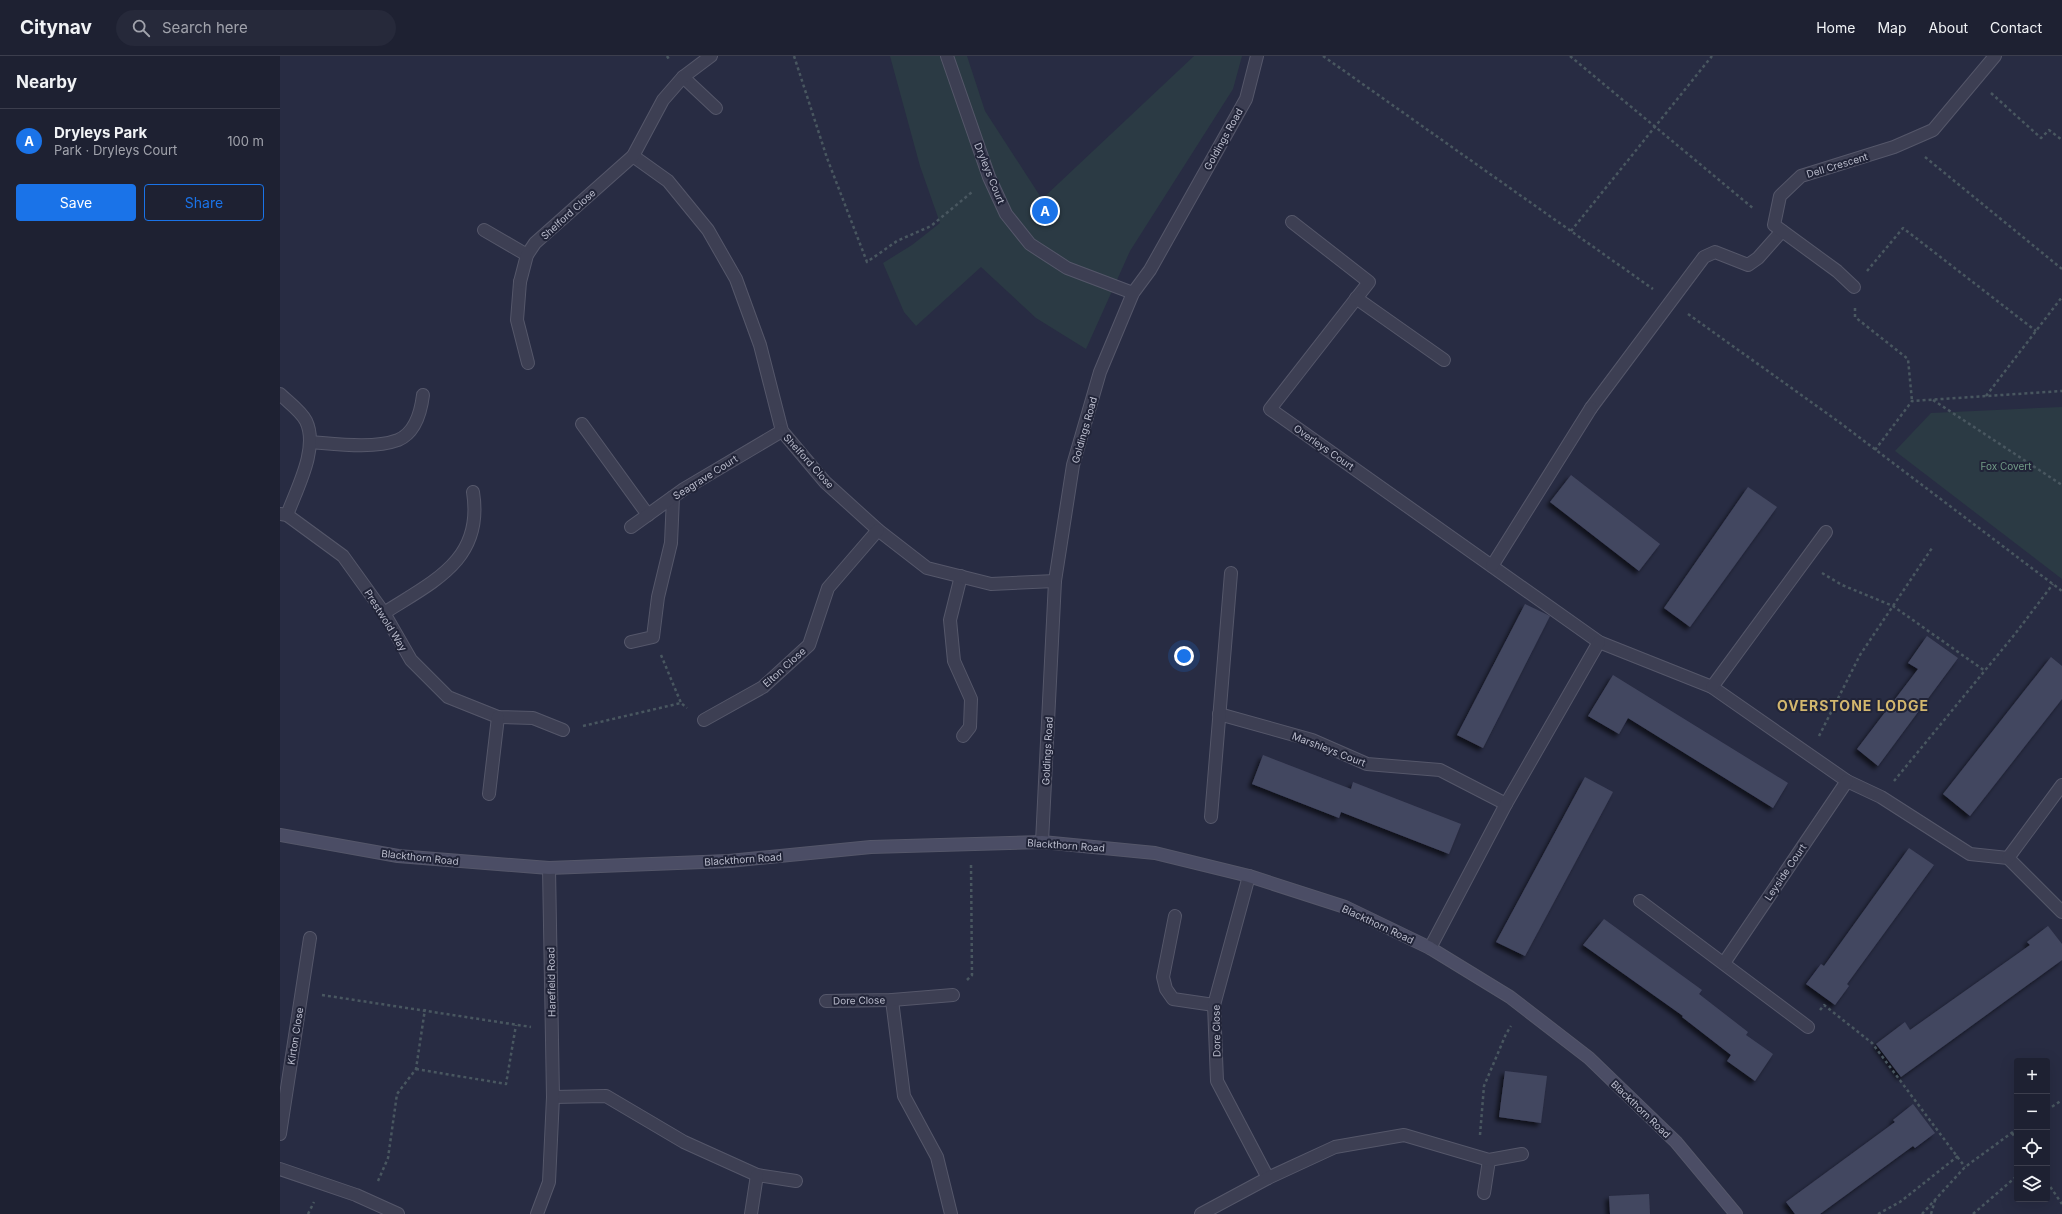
<!DOCTYPE html>
<html lang="en">
<head>
<meta charset="utf-8">
<style>
  body { margin:0; font-family:Inter,sans-serif; background:#26293a; color:#f1f3f6 }
  .controls { position:absolute; right:12px; bottom:12px; display:grid; overflow:hidden; border-radius:4px; box-shadow:0 4px 16px #0002 }
  .controls button { width:36px; height:36px; display:grid; place-items:center; padding:0; border:0; border-bottom:1px solid #3c3e4d; background:#1e2132; color:#f1f3f6; font:20px sans-serif }
  .you { position:absolute; left:904px; top:600px; width:14px; height:14px; margin:-10px; border:3px solid #fff; border-radius:50%; background:#1a73e8; box-shadow:0 0 0 6px #1a73e833 }
  .badge { display:grid; place-items:center; width:26px; height:26px; border-radius:50%; background:#1a73e8; color:#fff; font-size:13px; font-weight:700 }
  .pin { position:absolute; translate:-50% -50%; border:2px solid #fff; box-shadow:0 1px 4px #0006 }
  .list { margin:0; padding:0; list-style:none }
  h2 { display:flex; justify-content:space-between; align-items:center; height:52px; margin:0; padding:0 16px; font-size:17px }
  h2 small { font-size:13px; font-weight:400; color:#a1a3ac }
  .list li { display:grid; grid-template-columns:26px 1fr auto; gap:12px; align-items:center; box-sizing:border-box; height:64px; padding:0 16px; border-top:1px solid #3c3e4d }
  .list b { display:block; font-size:15px; white-space:nowrap }
  .list p { margin:0; font-size:13px; white-space:nowrap; color:#a1a3ac }
  .list em { font-size:13px; font-style:normal; color:#a1a3ac }
  .actions { display:flex; gap:8px; padding:12px 16px }
  .actions a { flex:1; padding:9px 0; border:1px solid #1a73e8; border-radius:4px; text-align:center; font-size:14px; color:#1a73e8 }
  .actions .main { background:#1a73e8; color:#fff }
  .icon { flex:none; width:22px; height:22px; fill:none; stroke:currentColor; stroke-width:2; stroke-linecap:round; stroke-linejoin:round }
  .map { position:relative; flex:none; width:1782px; height:1158px; overflow:hidden }
  header { display:flex; align-items:center; gap:24px; box-sizing:border-box; height:56px; padding:0 20px; background:#1e2132; border-bottom:1px solid #3c3e4d }
  header strong { font-size:19px }
  nav { display:flex; gap:22px; margin-inline-start:auto; font-size:14px }
  .search { width:280px; height:36px; background:#26293a; display:flex; align-items:center; gap:10px; box-sizing:border-box; padding:0 14px; border-radius:22px; color:#a1a3ac; font-size:15px }
  main { display:flex }
  aside { flex:1; background:#1e2132 }
  .map>svg:first-child { display:block }
  .green { fill:#2b3a44 }
  .building { fill:#434760; filter:url(#shadow) }
  .lines { fill:none; stroke-linecap:round; stroke-linejoin:round }
  .lane-casing { stroke:#55576a; stroke-width:14 }
  .street-casing { stroke:#55576a; stroke-width:14 }
  .secondary-casing { stroke:#55576a; stroke-width:14 }
  .path { stroke:#495760; stroke-width:2.5; stroke-dasharray:3 3; stroke-linecap:butt }
  .lane { stroke:#3d3f53; stroke-width:12 }
  .street { stroke:#3d3f53; stroke-width:12 }
  .secondary { stroke:#4b4d65; stroke-width:12 }
  .labels { text-anchor:middle; stroke-width:4; stroke-linejoin:round; paint-order:stroke }
  .street-label { font-size:10px; fill:#babccc; stroke:#212438 }
  .park-label { font-size:10px; fill:#729c88; stroke:#212438 }
  .district-label { font-size:14px; font-weight:bold; letter-spacing:1px; fill:#d3b76e; stroke:#212438 }
</style>
</head>
<body>
<header>
<strong>Citynav</strong>
<div class="search"><svg class="icon" aria-label="search" viewBox="0 0 24 24"><circle cx="10" cy="10" r="6"/><path d="M15 15l6 6"/></svg>Search here</div>
<nav><a>Home</a><a>Map</a><a>About</a><a>Contact</a></nav>
</header>
<main>
<aside>
<h2>Nearby<small></small></h2>
<ul class="list">
<li><span class="badge">A</span><div><b>Dryleys Park</b><p>Park · Dryleys Court</p></div><em>100 m</em></li>
</ul>
<div class="actions"><a class="main">Save</a><a>Share</a></div>
</aside>
<div class="map">
<svg width="1782" height="1158" viewBox="0 0 1782 1158">
  <defs>
    <filter id="shadow"><feDropShadow dx="-3.5" dy="3.5" stdDeviation="2" flood-color="#0009"/></filter>
  </defs>
  <rect width="100%" height="100%" fill="#282c43"/>
  <g class="green">
    <path d="M 610,0 L 687,0 L 705,55 L 762,143 L 914,0 L 962,0 L 953,33 L 850,195 L 806,293 L 756,262 L 701,211 L 636,270 L 624,256 L 603,207 L 632,189 L 660,167 L 640,110 Z"/>
    <path d="M 1782,351 L 1782,523 L 1615,395 L 1651,357 Z"/>
  </g>
  <g class="building">
    <path d="M 1291,419 L 1380,488 L 1359,515 L 1270,446 Z"/>
    <path d="M 1468,431 L 1497,451 L 1410,571 L 1384,552 Z"/>
    <path d="M 1245,548 L 1270,560 L 1203,692 L 1177,679 Z"/>
    <path d="M 1647,580 L 1678,602 L 1598,710 L 1577,693 L 1638,613 L 1628,607 Z"/>
    <path d="M 1771,601 L 1782,610 L 1782,643 L 1690,760 L 1663,738 Z"/>
    <path d="M 1333,619 L 1508,727 L 1493,752 L 1348,662 L 1339,678 L 1308,660 Z"/>
    <path d="M 983,699 L 1071,733 L 1073,726 L 1181,768 L 1169,798 L 1061,756 L 1059,762 L 972,728 Z"/>
    <path d="M 1305,721 L 1333,736 L 1245,900 L 1216,886 Z"/>
    <path d="M 1629,792 L 1654,809 L 1567,928 L 1569,930 L 1555,949 L 1526,928 L 1541,908 L 1544,910 Z"/>
    <path d="M 1324,863 L 1422,934 L 1419,938 L 1468,976 L 1466,979 L 1493,998 L 1475,1025 L 1447,1005 L 1451,999 L 1402,961 L 1403,960 L 1303,889 Z"/>
    <path d="M 1768,870 L 1782,888 L 1782,904 L 1621,1021 L 1596,988 L 1625,966 L 1630,974 L 1750,889 L 1747,886 Z"/>
    <path d="M 1225,1015 L 1267,1020 L 1261,1067 L 1219,1061 Z"/>
    <path d="M 1633,1048 L 1655,1077 L 1635,1092 L 1633,1090 L 1540,1158 L 1515,1158 L 1506,1146 L 1615,1066 L 1613,1064 Z"/>
    <path d="M 1369,1138 L 1370,1158 L 1330,1158 L 1329,1140 Z"/>
  </g>
  <g class="lines">
    <g class="lane-casing">
      <g id="lane">
        <path d="M 204,174 L 247,199"/>
        <path d="M 240,226 L 237,264 L 248,307"/>
        <path d="M 1311,352 L 1424,201 L 1435,196 L 1468,209 L 1478,202 L 1502,175"/>
        <path d="M 302,368 L 368,459"/>
        <path d="M 31,386 C 57,388 94,393 118,384 C 135,377 141,355 143,339"/>
        <path d="M 681,520 L 670,564 L 674,605 L 691,643 L 690,671 L 683,680"/>
        <path d="M 104,557 C 154,525 204,504 193,436"/>
        <path d="M 351,586 L 373,581 L 378,541 L 391,487 L 393,441"/>
        <path d="M 895,860 L 883,921 L 886,933 L 893,943 L 934,949"/>
      </g>
    </g>
    <g class="street-casing">
      <g id="street">
        <path d="M 667,0 L 709,121 L 726,158 L 750,188 L 787,212 L 853,237"/>
        <path d="M 403,21 L 436,52"/>
        <path d="M 353,100 L 388,125 L 428,174 L 456,223 L 480,289 L 502,375 L 545,426 L 598,474 L 647,512 L 711,528 L 775,525"/>
        <path d="M 1012,166 L 1089,226 L 990,353 L 1319,586 L 1432,631 L 1567,725 L 1601,741 L 1690,798 L 1728,802 L 1782,856"/>
        <path d="M 240,226 L 247,199 L 255,187 L 353,100 L 383,44 L 403,21 L 431,0"/>
        <path d="M 1574,231 L 1557,215 L 1494,169 L 1500,140 L 1521,120 L 1614,91 L 1653,74 L 1715,0"/>
        <path d="M 1076,242 L 1164,304"/>
        <path d="M 0,338 C 8,346 21,355 26,365 C 39,392 17,432 7,459"/>
        <path d="M 0,458 L 7,459 L 63,500 L 104,557 L 131,604 L 168,641 L 218,661 L 253,662 L 283,674"/>
        <path d="M 351,471 L 404,433 L 502,375"/>
        <path d="M 1212,510 L 1311,352"/>
        <path d="M 1432,631 L 1546,476"/>
        <path d="M 939,658 L 1032,684 L 1087,708 L 1160,714 L 1226,748"/>
        <path d="M 424,664 L 483,631 L 529,589 L 548,532 L 598,474"/>
        <path d="M 209,738 L 218,661"/>
        <path d="M 931,761 L 951,517"/>
        <path d="M 762,786 L 775,525 L 793,409 L 820,316 L 853,237 L 870,214 L 966,43 L 977,0"/>
        <path d="M 1728,802 L 1782,729"/>
        <path d="M 969,820 L 934,949 L 937,1025 L 988,1122"/>
        <path d="M 1360,845 L 1528,971"/>
        <path d="M 1150,892 L 1226,748 L 1319,586"/>
        <path d="M 1444,907 L 1567,725"/>
        <path d="M 612,944 L 624,1040 L 657,1101 L 671,1158"/>
        <path d="M 546,945 L 612,944 L 673,939"/>
        <path d="M 273,1041 L 326,1040 L 404,1086 L 477,1119 L 516,1125"/>
        <path d="M 0,1078 L 30,882"/>
        <path d="M 0,1113 L 76,1139 L 118,1158"/>
        <path d="M 1204,1137 L 1209,1104"/>
        <path d="M 257,1158 L 269,1126 L 273,1041 L 269,812"/>
        <path d="M 471,1158 L 477,1119"/>
        <path d="M 921,1158 L 988,1122 L 1055,1091 L 1124,1079 L 1209,1104 L 1242,1098"/>
      </g>
    </g>
    <g class="secondary-casing">
      <path id="secondary" d="M 0,779 L 118,800 L 269,812 L 449,805 L 591,791 L 762,786 L 875,797 L 969,820 L 1065,851 L 1150,892 L 1230,941 L 1309,1002 L 1396,1086 L 1456,1158"/>
    </g>
    <g class="path">
      <path d="M 387,0 L 390,5"/>
      <path d="M 514,0 L 547,102 L 587,206 L 617,185 L 651,170 L 692,136"/>
      <path d="M 1043,0 L 1373,233"/>
      <path d="M 1290,0 L 1474,153"/>
      <path d="M 1711,37 L 1761,82 L 1769,74 L 1782,84"/>
      <path d="M 1645,101 L 1782,213"/>
      <path d="M 1291,175 L 1432,0"/>
      <path d="M 1587,215 L 1623,172 L 1756,275"/>
      <path d="M 1575,252 L 1575,261 L 1628,303 L 1632,345"/>
      <path d="M 1408,258 L 1559,366 L 1782,535"/>
      <path d="M 1706,340 L 1782,241"/>
      <path d="M 1653,344 L 1782,429"/>
      <path d="M 1595,394 L 1632,345 L 1782,335"/>
      <path d="M 1542,517 L 1562,529 L 1613,550 L 1705,615"/>
      <path d="M 381,599 L 401,647"/>
      <path d="M 303,670 L 401,647 L 407,652"/>
      <path d="M 1539,680 L 1580,599 L 1652,492"/>
      <path d="M 1614,725 L 1735,578 L 1773,528"/>
      <path d="M 687,924 L 692,919 L 691,809"/>
      <path d="M 42,939 L 251,971"/>
      <path d="M 1540,954 L 1544,949 L 1592,987 L 1685,1111"/>
      <path d="M 136,1013 L 226,1028 L 236,969"/>
      <path d="M 1767,1054 L 1782,1044"/>
      <path d="M 1732,1077 L 1737,1084"/>
      <path d="M 1200,1079 L 1204,1030 L 1226,978 L 1231,970"/>
      <path d="M 98,1125 L 108,1102 L 117,1038 L 136,1013 L 145,953"/>
      <path d="M 1767,1126 L 1782,1148"/>
      <path d="M 28,1158 L 34,1146"/>
      <path d="M 1598,1158 L 1620,1146 L 1678,1100"/>
      <path d="M 1642,1158 L 1685,1111 L 1737,1073"/>
      <path d="M 1651,1158 L 1656,1141"/>
      <path d="M 1693,1158 L 1737,1120"/>
    </g>
    <use href="#lane" class="lane"/>
    <use href="#street" class="street"/>
    <use href="#secondary" class="secondary"/>
  </g>
  <g class="labels">
    <g class="street-label">
      <text transform="translate(943 83) rotate(-61)" y="4">Goldings Road</text>
      <text transform="translate(1557 109) rotate(-17)" y="4">Dell Crescent</text>
      <text transform="translate(710 117) rotate(68)" y="4">Dryleys Court</text>
      <text transform="translate(288 158) rotate(-42)" y="4">Shelford Close</text>
      <text transform="translate(804 374) rotate(-74)" y="4">Goldings Road</text>
      <text transform="translate(1044 391) rotate(35)" y="4">Overleys Court</text>
      <text transform="translate(529 405) rotate(48)" y="4">Shelford Close</text>
      <text transform="translate(425 421) rotate(-32)" y="4">Seagrave Court</text>
      <text transform="translate(106 564) rotate(58)" y="4">Prestwold Way</text>
      <text transform="translate(504 611) rotate(-42)" y="4">Elton Close</text>
      <text transform="translate(1049 693) rotate(21)" y="4">Marshleys Court</text>
      <text transform="translate(767 695) rotate(-87)" y="4">Goldings Road</text>
      <text transform="translate(786 789) rotate(4)" y="4">Blackthorn Road</text>
      <text transform="translate(140 801) rotate(6)" y="4">Blackthorn Road</text>
      <text transform="translate(463 803) rotate(-4)" y="4">Blackthorn Road</text>
      <text transform="translate(1505 816) rotate(-56)" y="4">Leyside Court</text>
      <text transform="translate(1098 868) rotate(25)" y="4">Blackthorn Road</text>
      <text transform="translate(271 926) rotate(-91)" y="4">Harefield Road</text>
      <text transform="translate(579 944) rotate(-1)" y="4">Dore Close</text>
      <text transform="translate(936 975) rotate(-91)" y="4">Dore Close</text>
      <text transform="translate(15 980) rotate(-81)" y="4">Kirton Close</text>
      <text transform="translate(1361 1053) rotate(44)" y="4">Blackthorn Road</text>
    </g>
    <g class="park-label">
      <text x="1726" y="414">Fox Covert</text>
    </g>
    <g class="district-label">
      <text x="1573" y="655">OVERSTONE LODGE</text>
    </g>
  </g>
</svg>
<div class="controls">
<button>+</button>
<button>−</button>
<button><svg class="icon" aria-label="locate" viewBox="0 0 24 24"><circle cx="12" cy="12" r="6"/><path d="M12 2v4M12 18v4M2 12h4M18 12h4"/></svg></button>
<button><svg class="icon" aria-label="layers" viewBox="0 0 24 24"><path d="M12 4l9 5-9 5-9-5zM3 14l9 5 9-5"/></svg></button>
</div>
<div class="you"></div>
<div class="pin badge" style="left:765px;top:155px">A</div>
</div>
</main>
</body>
</html>
